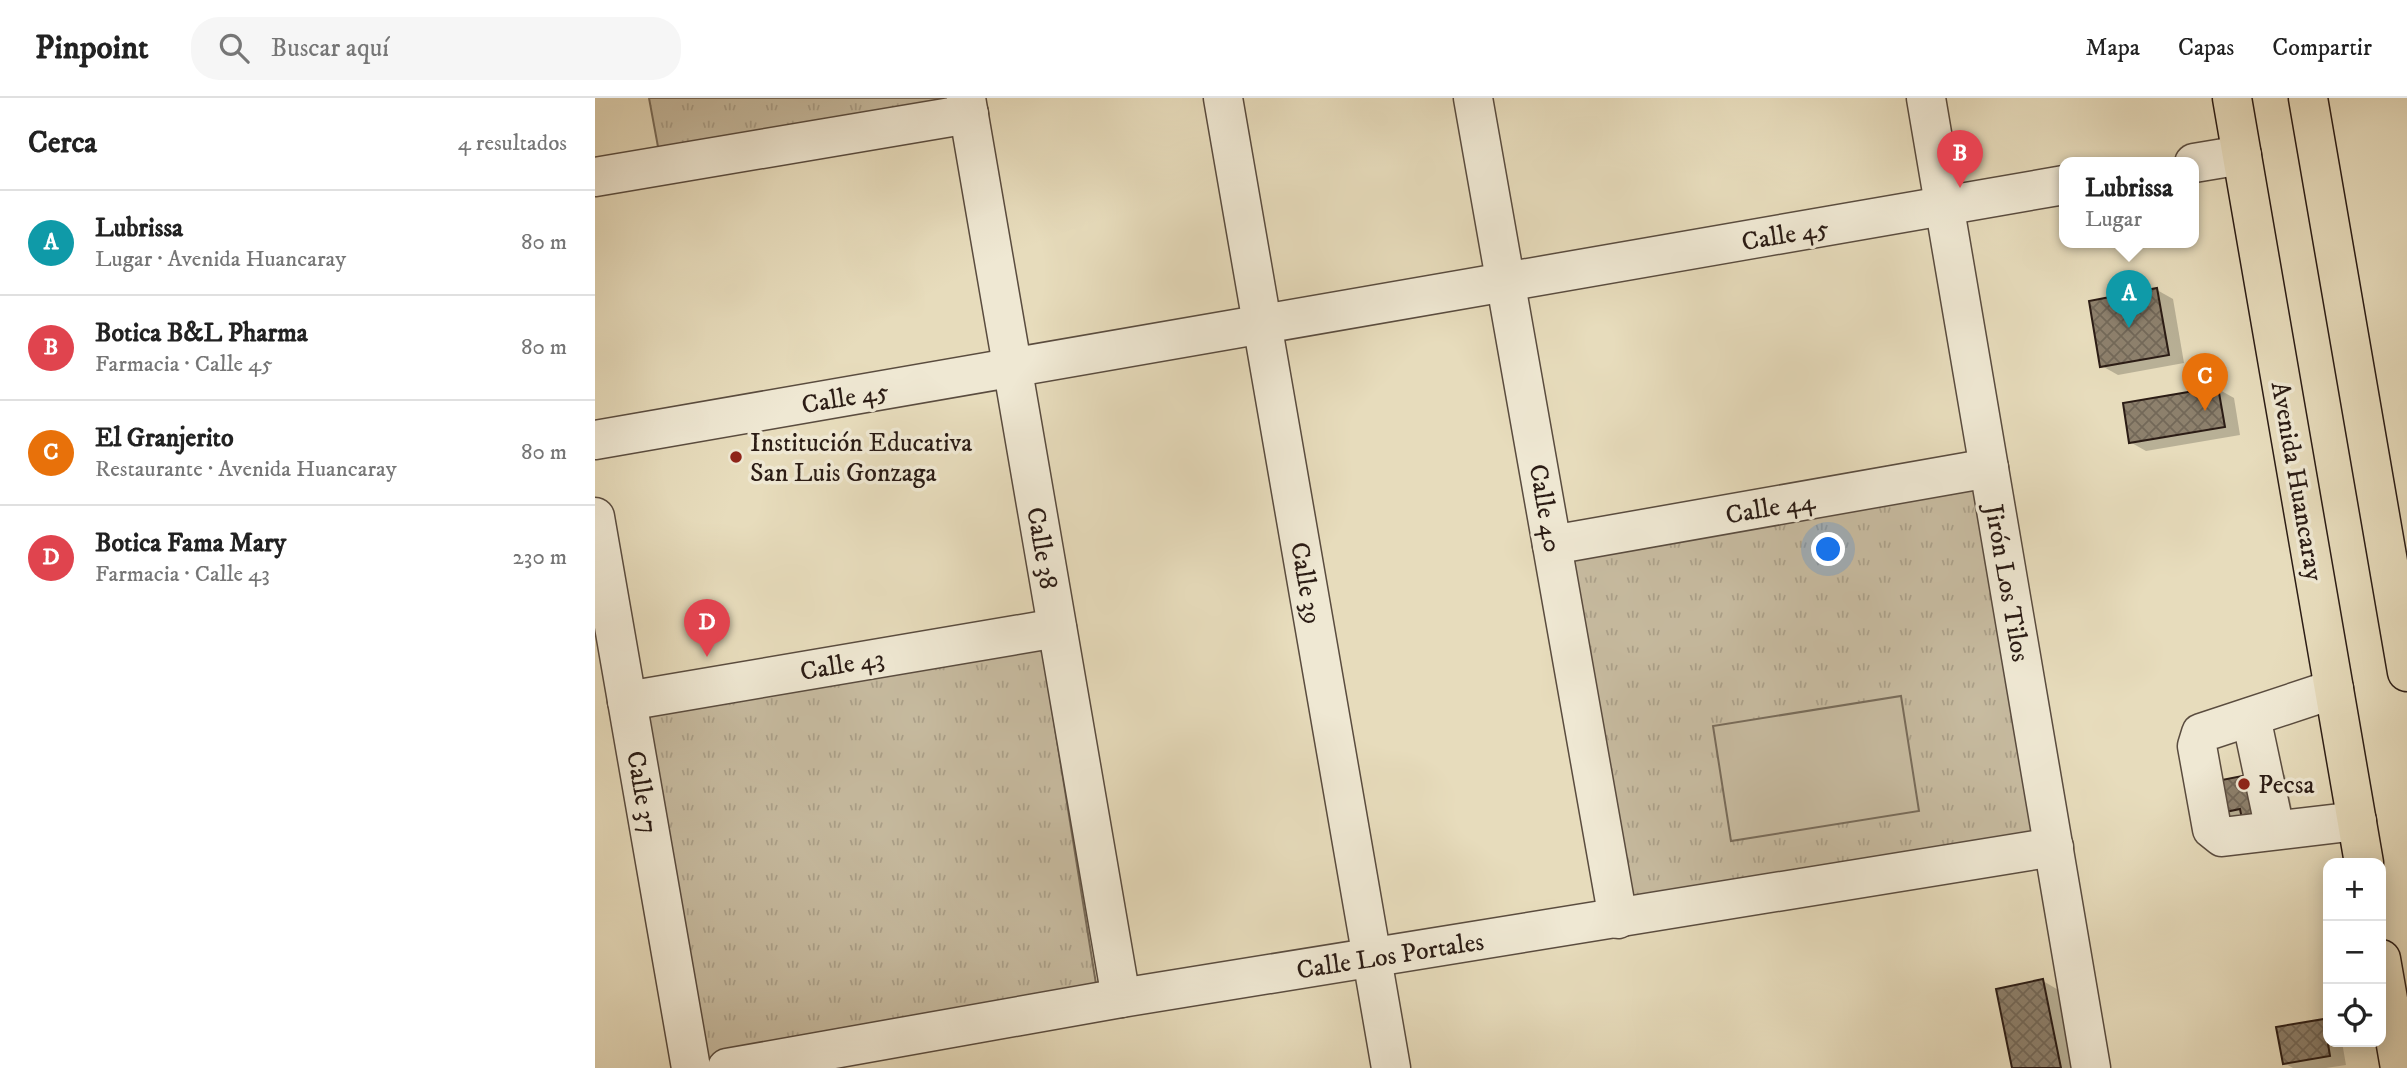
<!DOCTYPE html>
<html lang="es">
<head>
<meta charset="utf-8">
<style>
  body { margin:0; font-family:"IM FELL DW Pica",serif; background:#f6f6f6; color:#222 }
  .controls { position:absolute; right:21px; bottom:21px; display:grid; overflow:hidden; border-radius:14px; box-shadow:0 4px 18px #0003 }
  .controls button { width:63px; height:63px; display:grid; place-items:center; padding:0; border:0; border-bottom:2px solid #e0e0e0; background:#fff; color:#222; font:35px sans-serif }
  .you { position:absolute; left:1234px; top:452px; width:24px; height:24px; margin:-18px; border:5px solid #fff; border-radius:50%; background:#1a73e8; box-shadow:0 0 0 10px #1a73e833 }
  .badge { display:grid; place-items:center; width:46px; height:46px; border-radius:50%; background:#8f2418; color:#fff; font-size:23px; font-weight:700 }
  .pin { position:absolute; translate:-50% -58px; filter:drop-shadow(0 2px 4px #0008) }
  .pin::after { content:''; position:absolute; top:37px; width:24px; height:21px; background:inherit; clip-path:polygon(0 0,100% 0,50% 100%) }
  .popup { position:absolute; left:1464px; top:59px; width:140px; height:91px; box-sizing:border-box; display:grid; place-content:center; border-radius:14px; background:#fff; filter:drop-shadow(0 2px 5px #0005); font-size:23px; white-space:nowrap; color:#767676 }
  .popup b { font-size:26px; color:#222 }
  .popup::after { content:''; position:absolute; left:50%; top:100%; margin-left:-14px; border:14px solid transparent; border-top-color:#fff }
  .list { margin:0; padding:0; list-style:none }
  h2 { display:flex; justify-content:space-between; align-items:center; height:91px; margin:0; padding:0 28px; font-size:30px }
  h2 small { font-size:23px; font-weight:400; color:#767676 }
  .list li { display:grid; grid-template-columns:46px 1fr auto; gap:21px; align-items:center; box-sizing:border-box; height:105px; padding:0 28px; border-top:2px solid #e0e0e0 }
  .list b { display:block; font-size:26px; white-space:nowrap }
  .list p { margin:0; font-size:23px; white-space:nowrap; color:#767676 }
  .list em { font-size:23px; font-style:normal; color:#767676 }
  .icon { flex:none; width:38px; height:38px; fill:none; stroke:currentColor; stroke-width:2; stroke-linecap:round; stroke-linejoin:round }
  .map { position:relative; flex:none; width:1812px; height:970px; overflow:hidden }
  header { display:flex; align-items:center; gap:42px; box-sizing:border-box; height:98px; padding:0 35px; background:#fff; border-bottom:2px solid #e0e0e0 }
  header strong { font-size:33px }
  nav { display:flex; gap:38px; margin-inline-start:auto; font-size:24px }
  .search { width:490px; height:63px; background:#f6f6f6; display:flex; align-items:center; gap:18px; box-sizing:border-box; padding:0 24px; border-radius:28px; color:#767676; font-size:26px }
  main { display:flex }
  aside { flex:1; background:#fff }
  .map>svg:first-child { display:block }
  .park { fill:url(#park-tufts); stroke:#796c5a; stroke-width:2 }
  .pitch { fill:#c7bba0; stroke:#796c5a; stroke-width:2 }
  .shadow { fill:#0003 }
  .building { fill:url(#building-cross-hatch); stroke:#2b1c15; stroke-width:2 }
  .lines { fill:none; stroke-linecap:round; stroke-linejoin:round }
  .minor-casing { stroke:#5a4c3f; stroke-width:41 }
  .major-casing { stroke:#2b1c15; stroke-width:41 }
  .minor { stroke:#efe8d3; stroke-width:38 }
  .major { stroke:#e7dcbc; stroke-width:38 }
  .poi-dot { fill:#8f2418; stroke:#efe8d3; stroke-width:2.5 }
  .labels { text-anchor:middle; stroke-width:7; stroke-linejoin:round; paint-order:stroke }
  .street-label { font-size:26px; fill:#2b1c15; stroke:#efe8d3 }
  .poi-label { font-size:26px; fill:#2b1c15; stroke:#efe8d3; text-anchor:start }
</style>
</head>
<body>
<header>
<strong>Pinpoint</strong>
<div class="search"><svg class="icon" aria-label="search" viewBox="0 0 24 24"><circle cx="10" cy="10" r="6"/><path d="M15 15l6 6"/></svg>Buscar aquí</div>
<nav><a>Mapa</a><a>Capas</a><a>Compartir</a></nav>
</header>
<main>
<aside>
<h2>Cerca<small>4 resultados</small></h2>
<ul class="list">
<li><span class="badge" style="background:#0f9aa8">A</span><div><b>Lubrissa</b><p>Lugar · Avenida Huancaray</p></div><em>80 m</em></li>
<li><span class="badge" style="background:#e0444e">B</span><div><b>Botica B&amp;L Pharma</b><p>Farmacia · Calle 45</p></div><em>80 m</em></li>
<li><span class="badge" style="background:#e8710a">C</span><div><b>El Granjerito</b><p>Restaurante · Avenida Huancaray</p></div><em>80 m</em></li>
<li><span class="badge" style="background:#e0444e">D</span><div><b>Botica Fama Mary</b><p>Farmacia · Calle 43</p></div><em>230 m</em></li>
</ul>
</aside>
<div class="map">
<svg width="1812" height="970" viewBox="0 0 1812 970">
  <defs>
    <pattern id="park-tufts" width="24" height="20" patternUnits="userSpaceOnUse" patternTransform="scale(1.75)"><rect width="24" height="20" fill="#c7bba0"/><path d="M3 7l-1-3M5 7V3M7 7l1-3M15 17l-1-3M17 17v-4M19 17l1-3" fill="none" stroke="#aba089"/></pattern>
    <pattern id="building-cross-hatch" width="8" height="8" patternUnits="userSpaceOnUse" patternTransform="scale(1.75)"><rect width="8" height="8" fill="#8d806c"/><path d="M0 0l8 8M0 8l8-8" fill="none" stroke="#736858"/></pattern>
  </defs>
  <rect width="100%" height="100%" fill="#e7dcbc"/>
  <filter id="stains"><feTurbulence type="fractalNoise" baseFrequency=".00286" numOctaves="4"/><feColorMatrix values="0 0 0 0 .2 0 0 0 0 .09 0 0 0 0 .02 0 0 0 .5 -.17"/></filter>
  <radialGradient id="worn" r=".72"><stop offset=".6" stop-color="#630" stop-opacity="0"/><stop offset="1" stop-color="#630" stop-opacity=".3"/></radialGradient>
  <g class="park">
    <path d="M 54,0 L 357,0 L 66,65 Z"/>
    <path d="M 1383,384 L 1440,737 L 1038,802 L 975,460 Z"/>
    <path d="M 447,549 L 502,892 L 105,963 L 46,618 Z"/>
  </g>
  <path class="pitch" d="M 1306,598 L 1324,713 L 1136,743 L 1118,628 Z"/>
  <g class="shadow">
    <path d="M 1562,192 L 1578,201 L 1589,265 L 1523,277 L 1507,268 Z"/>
    <path d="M 1623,291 L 1639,300 L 1645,337 L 1551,353 L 1535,344 Z"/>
    <path d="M 1683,673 L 1690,677 L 1704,745 L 1647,716 L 1611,723 Z"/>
    <path d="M 1448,883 L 1472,897 L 1487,970 L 1419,970 Z"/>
    <path d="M 1729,922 L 1733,925 L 1733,944 L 1747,944 L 1751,967 L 1731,970 L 1698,970 L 1689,965 Z"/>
  </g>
  <g class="building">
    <path d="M 1562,190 L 1574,257 L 1505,269 L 1494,203 Z"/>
    <path d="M 1623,289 L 1630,329 L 1534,345 L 1528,305 Z"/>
    <path d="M 1683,671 L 1653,751 L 1645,711 L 1602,720 L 1596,688 Z"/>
    <path d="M 1448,881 L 1466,970 L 1417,970 L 1401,891 Z"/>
    <path d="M 1729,921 L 1735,958 L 1688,966 L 1681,929 Z"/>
  </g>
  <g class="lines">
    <g class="minor-casing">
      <g id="minor">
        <path d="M 371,0 L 526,900"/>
        <path d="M 628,0 L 796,970"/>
        <path d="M 878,0 L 1023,821"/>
        <path d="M 1331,0 L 1496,970"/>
        <path d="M 1599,65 L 1647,57"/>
        <path d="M 0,79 L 374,16"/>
        <path d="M 0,342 L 1469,87"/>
        <path d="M 0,419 L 96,970"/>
        <path d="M 957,447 L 1394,370"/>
        <path d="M 1739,591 L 1606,635 L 1602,648 L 1617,731 L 1627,739 L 1762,723"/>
        <path d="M 32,603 L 462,530"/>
        <path d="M 1656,619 L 1680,732"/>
        <path d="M 132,970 L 526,900 L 1459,749"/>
      </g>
    </g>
    <g class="major-casing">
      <g id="major">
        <path d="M 1637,0 L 1769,765"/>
        <path d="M 1713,0 L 1812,574"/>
        <path d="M 1786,861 L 1805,970"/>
      </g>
    </g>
    <use href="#minor" class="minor"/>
    <use href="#major" class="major"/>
  </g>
  <g class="poi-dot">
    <circle cx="141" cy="359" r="7"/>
    <circle cx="1649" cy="686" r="7"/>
  </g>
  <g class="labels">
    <g class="street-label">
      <text transform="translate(1190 136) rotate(-10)" y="9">Calle 45</text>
      <text transform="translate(250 299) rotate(-10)" y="9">Calle 45</text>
      <text transform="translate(1703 383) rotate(80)" y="9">Avenida Huancaray</text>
      <text transform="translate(1175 409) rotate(-10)" y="9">Calle 44</text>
      <text transform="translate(951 410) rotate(80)" y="9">Calle 40</text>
      <text transform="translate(448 450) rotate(80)" y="9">Calle 38</text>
      <text transform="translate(712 485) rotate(80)" y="9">Calle 39</text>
      <text transform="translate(1413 485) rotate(80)" y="9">Jirón Los Tilos</text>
      <text transform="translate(247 566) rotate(-10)" y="9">Calle 43</text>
      <text transform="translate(48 694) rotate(80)" y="9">Calle 37</text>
      <text transform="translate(795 857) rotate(-9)" y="9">Calle Los Portales</text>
    </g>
    <g class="poi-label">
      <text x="155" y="353">Institución Educativa<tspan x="155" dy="30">San Luis Gonzaga</tspan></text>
      <text x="1663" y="695">Pecsa</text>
    </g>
  </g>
  <rect width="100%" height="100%" filter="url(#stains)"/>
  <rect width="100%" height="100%" fill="url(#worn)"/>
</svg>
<div class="controls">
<button>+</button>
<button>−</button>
<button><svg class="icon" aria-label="locate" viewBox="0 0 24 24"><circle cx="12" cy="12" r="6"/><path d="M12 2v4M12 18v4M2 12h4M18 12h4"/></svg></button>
</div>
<div class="you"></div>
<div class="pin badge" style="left:1534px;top:230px;background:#0f9aa8">A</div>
<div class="popup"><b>Lubrissa</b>Lugar</div>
<div class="pin badge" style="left:1365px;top:90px;background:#e0444e">B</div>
<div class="pin badge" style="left:1610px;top:313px;background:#e8710a">C</div>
<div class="pin badge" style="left:112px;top:559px;background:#e0444e">D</div>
</div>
</main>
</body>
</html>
